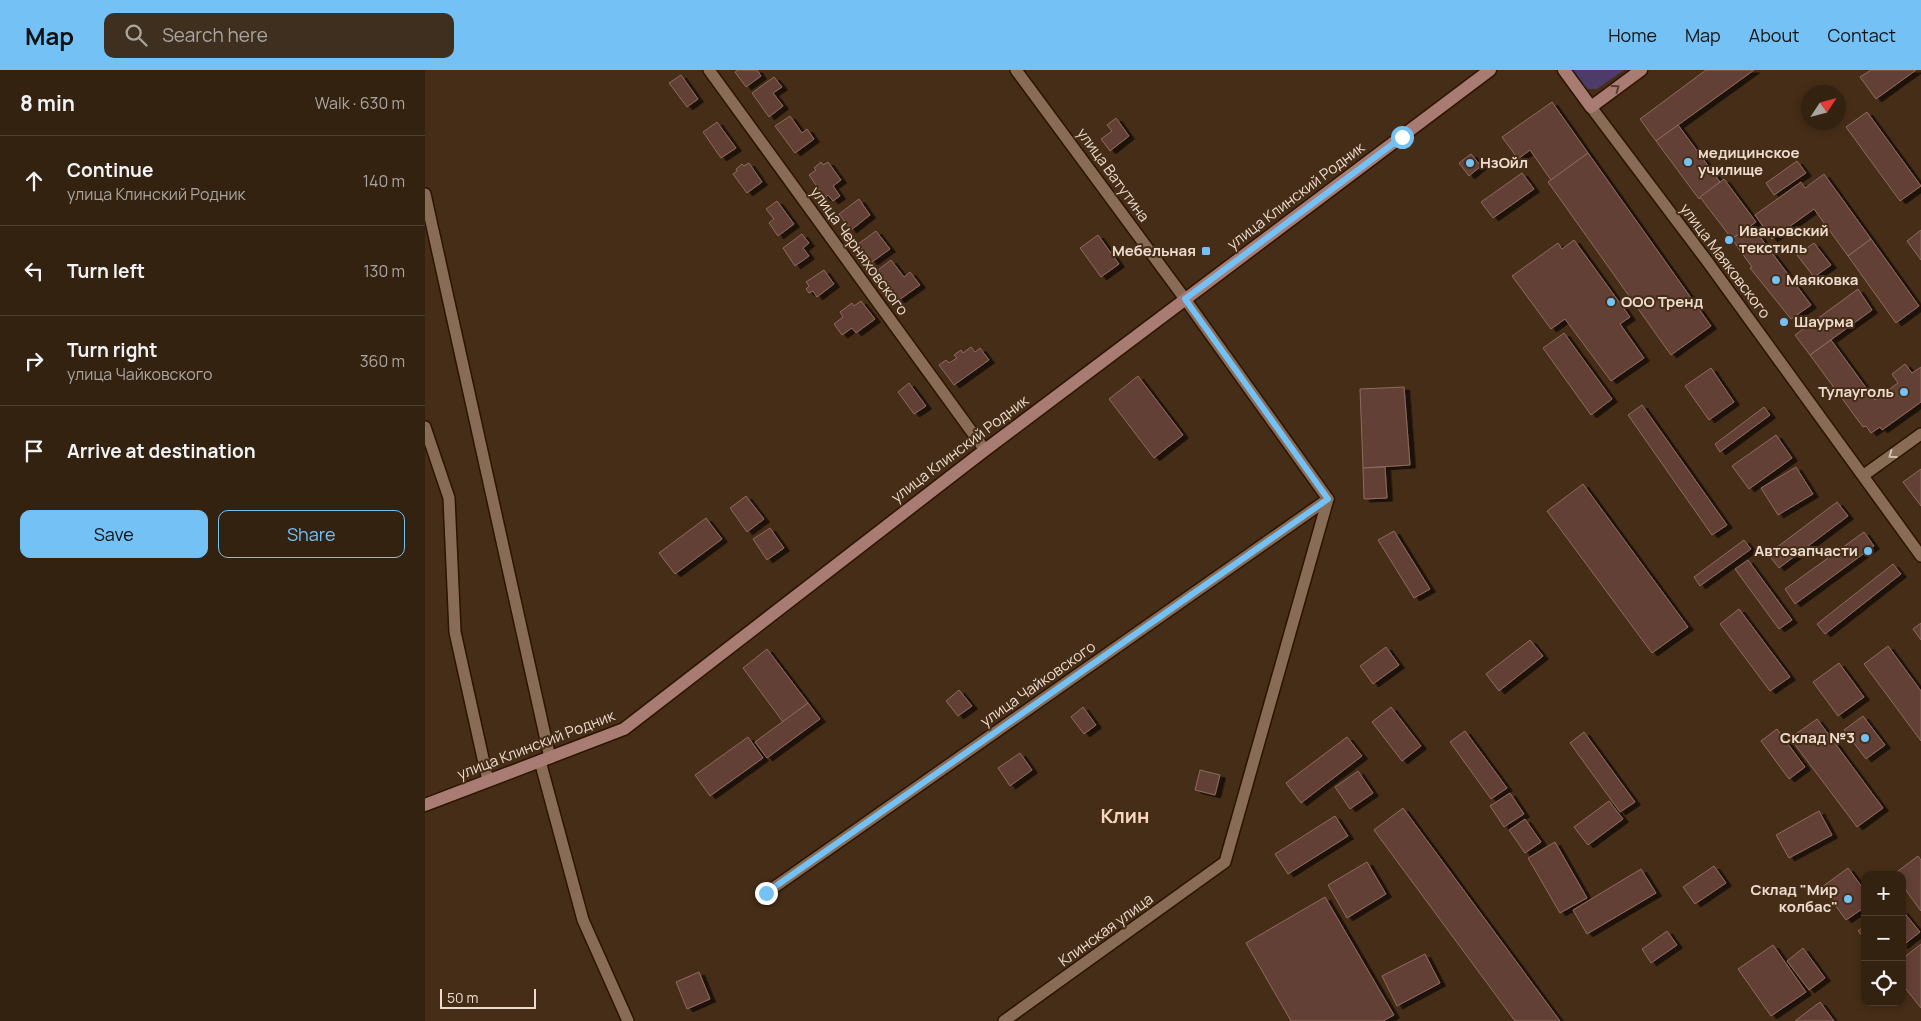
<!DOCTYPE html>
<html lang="en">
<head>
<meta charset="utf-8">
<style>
  body { margin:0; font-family:Manrope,sans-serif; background:#3f2f1f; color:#f1f3f6 }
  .controls { position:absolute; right:15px; bottom:15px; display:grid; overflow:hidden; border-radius:10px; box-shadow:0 2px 8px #0003 }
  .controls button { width:45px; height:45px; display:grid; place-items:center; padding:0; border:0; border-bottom:1px solid #4e3f31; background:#342211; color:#f1f3f6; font:25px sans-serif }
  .compass { position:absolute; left:1376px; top:15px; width:45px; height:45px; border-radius:50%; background:#342211; box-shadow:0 2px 8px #0003; rotate:54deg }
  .scale { position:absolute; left:15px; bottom:12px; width:96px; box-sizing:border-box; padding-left:5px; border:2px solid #ecdbce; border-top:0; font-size:14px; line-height:18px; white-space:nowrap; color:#ecdbce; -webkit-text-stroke:4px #462d17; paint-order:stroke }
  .stop { position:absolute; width:15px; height:15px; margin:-11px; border:4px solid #73c1f5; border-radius:50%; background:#fff }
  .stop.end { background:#73c1f5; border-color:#fff; box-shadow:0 1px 5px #0008 }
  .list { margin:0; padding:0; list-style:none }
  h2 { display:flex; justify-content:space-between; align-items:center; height:65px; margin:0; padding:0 20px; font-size:21px }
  h2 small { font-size:16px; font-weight:400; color:#a9a49f }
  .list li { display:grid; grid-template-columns:32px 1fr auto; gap:15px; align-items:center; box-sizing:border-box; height:90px; padding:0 20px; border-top:1px solid #4e3f31 }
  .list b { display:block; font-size:19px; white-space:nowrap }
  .list p { margin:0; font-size:16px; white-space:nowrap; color:#a9a49f }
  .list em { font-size:16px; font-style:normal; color:#a9a49f }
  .actions { display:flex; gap:10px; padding:15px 20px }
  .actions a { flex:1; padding:11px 0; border:1px solid #73c1f5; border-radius:10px; text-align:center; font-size:18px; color:#73c1f5 }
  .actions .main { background:#73c1f5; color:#111 }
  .icon { flex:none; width:28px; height:28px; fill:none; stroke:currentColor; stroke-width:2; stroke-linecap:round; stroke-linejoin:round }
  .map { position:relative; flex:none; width:1496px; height:951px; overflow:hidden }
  header { display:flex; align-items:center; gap:30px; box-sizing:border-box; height:70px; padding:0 25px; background:#73c1f5; color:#111 }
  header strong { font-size:24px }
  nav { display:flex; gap:28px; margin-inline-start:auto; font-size:18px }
  .search { width:350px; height:45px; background:#3f2f1f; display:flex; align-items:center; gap:12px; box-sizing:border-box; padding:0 18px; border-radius:10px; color:#a9a49f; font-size:19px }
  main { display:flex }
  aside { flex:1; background:#342211 }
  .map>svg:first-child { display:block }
  .green { fill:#4d3c6a }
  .building { fill:#634136; stroke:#8e6a5e; filter:url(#shadow) }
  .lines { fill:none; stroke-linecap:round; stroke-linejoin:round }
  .street-casing { stroke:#2c1401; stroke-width:14 }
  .secondary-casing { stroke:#2c1401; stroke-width:15 }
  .street { stroke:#896c55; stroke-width:11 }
  .secondary { stroke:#a87b73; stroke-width:12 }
  .oneway { stroke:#5a3d29 }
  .oneway2 { stroke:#d3bfb0 }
  .route { stroke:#73c1f5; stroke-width:6 }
  .poi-dot { fill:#73c1f5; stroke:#462d17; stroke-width:2 }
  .labels { text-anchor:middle; stroke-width:4; stroke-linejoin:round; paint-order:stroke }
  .poi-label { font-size:15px; font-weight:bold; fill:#ecdbce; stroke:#462d17; text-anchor:start }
  .street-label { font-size:15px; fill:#ecdbce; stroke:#462d17 }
  .district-label { font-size:20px; font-weight:bold; fill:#f9d7be; stroke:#462d17 }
</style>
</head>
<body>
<header>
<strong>Map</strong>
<div class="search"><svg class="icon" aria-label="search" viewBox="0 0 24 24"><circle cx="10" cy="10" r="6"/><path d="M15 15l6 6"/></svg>Search here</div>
<nav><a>Home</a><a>Map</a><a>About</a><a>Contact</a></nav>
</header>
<main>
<aside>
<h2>8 min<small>Walk · 630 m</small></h2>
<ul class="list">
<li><svg class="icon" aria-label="ahead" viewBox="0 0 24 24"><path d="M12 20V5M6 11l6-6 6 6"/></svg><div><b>Continue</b><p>улица Клинский Родник</p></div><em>140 m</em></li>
<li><svg class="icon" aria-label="left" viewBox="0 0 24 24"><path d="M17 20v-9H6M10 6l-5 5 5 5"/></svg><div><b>Turn left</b></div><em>130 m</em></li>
<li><svg class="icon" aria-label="right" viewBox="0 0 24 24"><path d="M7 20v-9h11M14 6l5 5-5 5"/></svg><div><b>Turn right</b><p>улица Чайковского</p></div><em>360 m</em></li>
<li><svg class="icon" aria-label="arrive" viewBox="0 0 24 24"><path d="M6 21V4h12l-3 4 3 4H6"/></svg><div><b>Arrive at destination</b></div></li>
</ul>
<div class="actions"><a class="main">Save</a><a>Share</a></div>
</aside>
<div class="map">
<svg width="1496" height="951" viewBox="0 0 1496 951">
  <defs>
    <filter id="shadow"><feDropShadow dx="5.5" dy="3" stdDeviation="0" flood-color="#0009"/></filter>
  </defs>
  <rect width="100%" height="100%" fill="#462d17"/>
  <path class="green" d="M 1147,0 L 1199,0 L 1172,19 L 1161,19 Z"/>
  <g class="building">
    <path d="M 313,0 L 332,0 L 336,6 L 321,17 L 310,2 Z"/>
    <path d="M 1281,0 L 1329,0 L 1231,71 L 1215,49 Z"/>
    <path d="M 1446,0 L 1491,0 L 1451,29 L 1435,7 Z"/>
    <path d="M 256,5 L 273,29 L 262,37 L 244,13 Z"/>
    <path d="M 349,7 L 357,17 L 348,23 L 358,36 L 344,47 L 327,23 Z"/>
    <path d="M 1127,32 L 1163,83 L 1126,110 L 1105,80 L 1093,89 L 1077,67 Z"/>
    <path d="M 1442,42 L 1496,116 L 1475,131 L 1421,57 Z"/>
    <path d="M 365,46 L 377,63 L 382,59 L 389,69 L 370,83 L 350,56 Z"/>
    <path d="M 691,48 L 704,66 L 685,81 L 676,69 L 687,61 L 682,55 Z"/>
    <path d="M 292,52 L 311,78 L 296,88 L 278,62 Z"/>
    <path d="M 1253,55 L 1295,112 L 1274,129 L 1231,71 Z"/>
    <path d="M 1163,83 L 1286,256 L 1246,285 L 1123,112 Z"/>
    <path d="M 1046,84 L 1056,96 L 1044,106 L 1034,93 Z"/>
    <path d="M 1372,91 L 1381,103 L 1349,125 L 1341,113 Z"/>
    <path d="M 396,92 L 398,95 L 403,92 L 416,110 L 408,116 L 415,126 L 408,131 L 403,125 L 400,128 L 384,105 L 391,100 L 389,98 Z"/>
    <path d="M 324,93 L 337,112 L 322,123 L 308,104 L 312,101 L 311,99 L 317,94 L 319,96 Z"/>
    <path d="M 1097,103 L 1109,119 L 1068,148 L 1056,132 Z"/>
    <path d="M 1399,104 L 1446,169 L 1423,186 L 1389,139 L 1347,169 L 1330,145 L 1376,112 L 1380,118 Z"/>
    <path d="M 1299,109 L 1331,152 L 1307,169 L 1275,127 Z"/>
    <path d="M 434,129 L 445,145 L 426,160 L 414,144 Z"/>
    <path d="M 352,131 L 369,154 L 353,166 L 344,153 L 349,149 L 341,139 Z"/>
    <path d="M 1326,155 L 1386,235 L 1366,249 L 1325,198 L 1327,197 L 1307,169 Z"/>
    <path d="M 1496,160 L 1496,190 L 1482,171 Z"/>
    <path d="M 451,161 L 465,179 L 447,192 L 433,174 Z"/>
    <path d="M 377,164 L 384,173 L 378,178 L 384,186 L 370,196 L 358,178 Z"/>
    <path d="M 673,165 L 694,194 L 676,207 L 655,178 Z"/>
    <path d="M 1446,169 L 1494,236 L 1471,253 L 1423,186 Z"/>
    <path d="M 1149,170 L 1205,247 L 1195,254 L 1219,288 L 1186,311 L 1140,249 L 1126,259 L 1087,206 L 1133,173 L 1137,179 Z"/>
    <path d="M 1389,173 L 1406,195 L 1389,207 L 1372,185 Z"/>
    <path d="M 466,190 L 479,207 L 485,202 L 495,215 L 474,230 L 453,200 Z"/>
    <path d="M 399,200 L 409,214 L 392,227 L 388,221 L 384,223 L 381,219 L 384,216 L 381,212 Z"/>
    <path d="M 1433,219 L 1447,240 L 1385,285 L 1370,265 Z"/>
    <path d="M 436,231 L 450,249 L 431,263 L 427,258 L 417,265 L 409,254 L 418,247 L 415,242 L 427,233 L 429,236 Z"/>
    <path d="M 1139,263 L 1187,329 L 1166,345 L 1118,278 Z"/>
    <path d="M 1406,270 L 1450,330 L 1473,313 L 1467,304 L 1480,294 L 1487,303 L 1496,297 L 1496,332 L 1457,360 L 1455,357 L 1446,363 L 1441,356 L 1438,357 L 1385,285 Z"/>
    <path d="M 546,277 L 550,282 L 555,278 L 564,290 L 529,315 L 514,295 L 521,290 L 524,293 L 532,288 L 529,285 L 536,280 L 538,283 Z"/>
    <path d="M 1286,298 L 1309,332 L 1284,350 L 1260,316 Z"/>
    <path d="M 713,306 L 758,365 L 729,388 L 684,329 Z"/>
    <path d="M 484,313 L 501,336 L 489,344 L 473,322 Z"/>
    <path d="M 979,317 L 985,395 L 938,398 L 935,319 Z"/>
    <path d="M 1217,335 L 1302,455 L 1287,465 L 1203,345 Z"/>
    <path d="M 1339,337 L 1345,345 L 1295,382 L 1290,374 Z"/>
    <path d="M 1351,365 L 1367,388 L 1324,419 L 1307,396 Z"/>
    <path d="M 960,397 L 962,428 L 939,429 L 938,398 Z"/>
    <path d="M 1371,397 L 1388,424 L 1353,445 L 1336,418 Z"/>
    <path d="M 1496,399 L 1496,436 L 1478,412 Z"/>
    <path d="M 1158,414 L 1263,557 L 1227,583 L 1122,441 Z"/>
    <path d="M 321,426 L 339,449 L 322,462 L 305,438 Z"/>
    <path d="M 1412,432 L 1423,446 L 1354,498 L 1343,484 Z"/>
    <path d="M 281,448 L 297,469 L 250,504 L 234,483 Z"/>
    <path d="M 345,458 L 359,478 L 342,490 L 328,469 Z"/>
    <path d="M 969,461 L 1005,519 L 989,528 L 953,470 Z"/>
    <path d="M 1439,462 L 1449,476 L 1370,534 L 1360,519 Z"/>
    <path d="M 1319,470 L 1326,479 L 1275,516 L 1269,507 Z"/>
    <path d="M 1323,490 L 1367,550 L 1354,559 L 1310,499 Z"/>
    <path d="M 1468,494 L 1476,504 L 1400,564 L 1392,554 Z"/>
    <path d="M 1314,539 L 1365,607 L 1345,621 L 1295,554 Z"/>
    <path d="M 1496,553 L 1496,570 L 1488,559 Z"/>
    <path d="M 1105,570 L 1118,586 L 1074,621 L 1061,604 Z"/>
    <path d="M 1463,576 L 1496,621 L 1496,671 L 1439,594 Z"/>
    <path d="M 961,577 L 974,595 L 948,614 L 935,596 Z"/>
    <path d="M 342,579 L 383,633 L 358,652 L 318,598 Z"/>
    <path d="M 1414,593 L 1439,627 L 1413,646 L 1388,612 Z"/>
    <path d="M 534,620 L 547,636 L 533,646 L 521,631 Z"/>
    <path d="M 383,633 L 395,649 L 342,688 L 330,672 Z"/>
    <path d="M 658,637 L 671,655 L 659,664 L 646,647 Z"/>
    <path d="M 966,637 L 996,676 L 977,691 L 947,652 Z"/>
    <path d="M 1438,646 L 1460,675 L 1441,689 L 1419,660 Z"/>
    <path d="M 1392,649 L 1458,738 L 1432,757 L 1365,668 Z"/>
    <path d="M 1352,659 L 1380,697 L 1364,709 L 1336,671 Z"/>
    <path d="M 1040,661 L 1082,718 L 1066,729 L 1025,672 Z"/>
    <path d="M 1159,662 L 1210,732 L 1195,742 L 1145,673 Z"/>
    <path d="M 323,667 L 338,688 L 285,726 L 270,705 Z"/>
    <path d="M 922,667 L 937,686 L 876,733 L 861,713 Z"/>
    <path d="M 595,683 L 607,700 L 585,716 L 573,698 Z"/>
    <path d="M 775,700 L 795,705 L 790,725 L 770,720 Z"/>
    <path d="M 933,701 L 948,723 L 925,739 L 910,717 Z"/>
    <path d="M 1085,723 L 1099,744 L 1079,757 L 1065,736 Z"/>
    <path d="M 1184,731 L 1198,749 L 1163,775 L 1149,757 Z"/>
    <path d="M 978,738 L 1135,951 L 1090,951 L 949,760 Z"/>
    <path d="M 1394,741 L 1407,765 L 1364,788 L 1351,765 Z"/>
    <path d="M 910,746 L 923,766 L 863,804 L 850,784 Z"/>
    <path d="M 1100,749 L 1116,772 L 1100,783 L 1084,760 Z"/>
    <path d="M 1130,772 L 1162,828 L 1135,843 L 1103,788 Z"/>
    <path d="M 1493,786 L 1496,790 L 1496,841 L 1477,815 L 1477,805 L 1469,804 Z"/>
    <path d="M 942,792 L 961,824 L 922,848 L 903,815 Z"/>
    <path d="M 1289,796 L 1301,813 L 1270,834 L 1258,817 Z"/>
    <path d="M 1423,798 L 1440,821 L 1440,837 L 1421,850 L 1397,817 Z"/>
    <path d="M 1216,799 L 1231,823 L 1162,864 L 1148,840 Z"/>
    <path d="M 900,827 L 969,945 L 958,951 L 866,951 L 821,873 Z"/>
    <path d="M 1477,840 L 1495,862 L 1477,876 Z"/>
    <path d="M 1440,856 L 1440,869 L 1433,861 Z"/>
    <path d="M 1242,861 L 1252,875 L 1226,893 L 1217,879 Z"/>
    <path d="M 1496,874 L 1496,938 L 1477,914 L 1477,889 Z"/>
    <path d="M 1348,875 L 1381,922 L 1346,946 L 1313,899 Z"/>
    <path d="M 1378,878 L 1400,908 L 1384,920 L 1362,891 Z"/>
    <path d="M 1000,884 L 1015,913 L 972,936 L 957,906 Z"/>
    <path d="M 274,902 L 285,929 L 262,939 L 251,912 Z"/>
    <path d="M 1395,932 L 1409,951 L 1370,951 Z"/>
  </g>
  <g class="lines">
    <g class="street-casing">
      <g id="street">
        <path d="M 284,0 L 560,380"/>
        <path d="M 591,0 L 760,229 L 903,429"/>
        <path d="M 1166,37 L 1282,191 L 1496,486"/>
        <path d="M 0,124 L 125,688"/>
        <path d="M 0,357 L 24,428 L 30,562 L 63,711"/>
        <path d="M 1439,405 L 1496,364"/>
        <path d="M 115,691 L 158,850 L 203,951"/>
        <path d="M 341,823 L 903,429"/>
        <path d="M 579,951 L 800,792 L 903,429"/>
      </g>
    </g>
    <g class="secondary-casing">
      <g id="secondary">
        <path d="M 1139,0 L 1166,37 L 1216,0"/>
        <path d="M 0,735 L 199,659 L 560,380 L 1065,0"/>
      </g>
    </g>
    <use href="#street" class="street"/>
    <use href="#secondary" class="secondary"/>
  </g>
  <defs><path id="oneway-chevron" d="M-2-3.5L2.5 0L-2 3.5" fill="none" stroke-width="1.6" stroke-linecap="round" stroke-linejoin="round" transform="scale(1.25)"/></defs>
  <use class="oneway" href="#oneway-chevron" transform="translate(1191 18) rotate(-36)"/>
  <use class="oneway2" href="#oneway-chevron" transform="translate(1467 385) rotate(144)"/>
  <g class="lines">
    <path class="route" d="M 341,823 L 903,429 L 760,229 L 977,67"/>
  </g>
  <g class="poi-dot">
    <circle cx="1263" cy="92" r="5"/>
    <circle cx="1045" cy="93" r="5"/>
    <circle cx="1304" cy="170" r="5"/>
    <rect x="776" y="176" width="10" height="10" rx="2.5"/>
    <circle cx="1351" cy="210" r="5"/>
    <circle cx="1186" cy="232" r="5"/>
    <circle cx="1359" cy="252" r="5"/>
    <circle cx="1479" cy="322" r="5"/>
    <circle cx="1443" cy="481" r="5"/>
    <circle cx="1440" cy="668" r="5"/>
    <circle cx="1423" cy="829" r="5"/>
  </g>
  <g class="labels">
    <g class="poi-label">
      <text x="1273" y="88">медицинское<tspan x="1273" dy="17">училище</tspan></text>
      <text x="1055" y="98">НзОйл</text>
      <text x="1314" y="166">Ивановский<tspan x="1314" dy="17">текстиль</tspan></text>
      <text x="771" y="186" text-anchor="end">Мебельная</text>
      <text x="1361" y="215">Маяковка</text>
      <text x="1196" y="237">ООО Тренд</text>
      <text x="1369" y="257">Шаурма</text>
      <text x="1469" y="327" text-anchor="end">Тулауголь</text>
      <text x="1433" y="486" text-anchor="end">Автозапчасти</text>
      <text x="1430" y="673" text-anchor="end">Склад №3</text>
      <text x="1413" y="825" text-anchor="end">Склад "Мир<tspan x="1413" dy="17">колбас"</tspan></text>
    </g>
    <g class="street-label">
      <text transform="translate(688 105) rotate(54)" y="5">улица Ватутина</text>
      <text transform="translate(871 126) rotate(-37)" y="5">улица Клинский Родник</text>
      <text transform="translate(434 181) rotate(54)" y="5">улица Черняховского</text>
      <text transform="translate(1300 191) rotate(53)" y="5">улица Маяковского</text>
      <text transform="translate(535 379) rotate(-37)" y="5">улица Клинский Родник</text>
      <text transform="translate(613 614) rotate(-35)" y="5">улица Чайковского</text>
      <text transform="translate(111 675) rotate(-21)" y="5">улица Клинский Родник</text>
      <text transform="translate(681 860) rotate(-36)" y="5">Клинская улица</text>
    </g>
    <g class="district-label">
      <text x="700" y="753">Клин</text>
    </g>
  </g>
</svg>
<div class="controls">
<button>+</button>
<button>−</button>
<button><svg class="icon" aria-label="locate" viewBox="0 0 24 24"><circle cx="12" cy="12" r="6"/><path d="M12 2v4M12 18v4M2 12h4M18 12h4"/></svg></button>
</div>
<svg class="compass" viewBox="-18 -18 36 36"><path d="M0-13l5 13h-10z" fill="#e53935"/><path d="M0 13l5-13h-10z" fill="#a9a49f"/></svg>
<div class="scale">50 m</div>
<div class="stop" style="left:977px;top:67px"></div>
<div class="stop end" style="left:341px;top:823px"></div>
</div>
</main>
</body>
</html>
